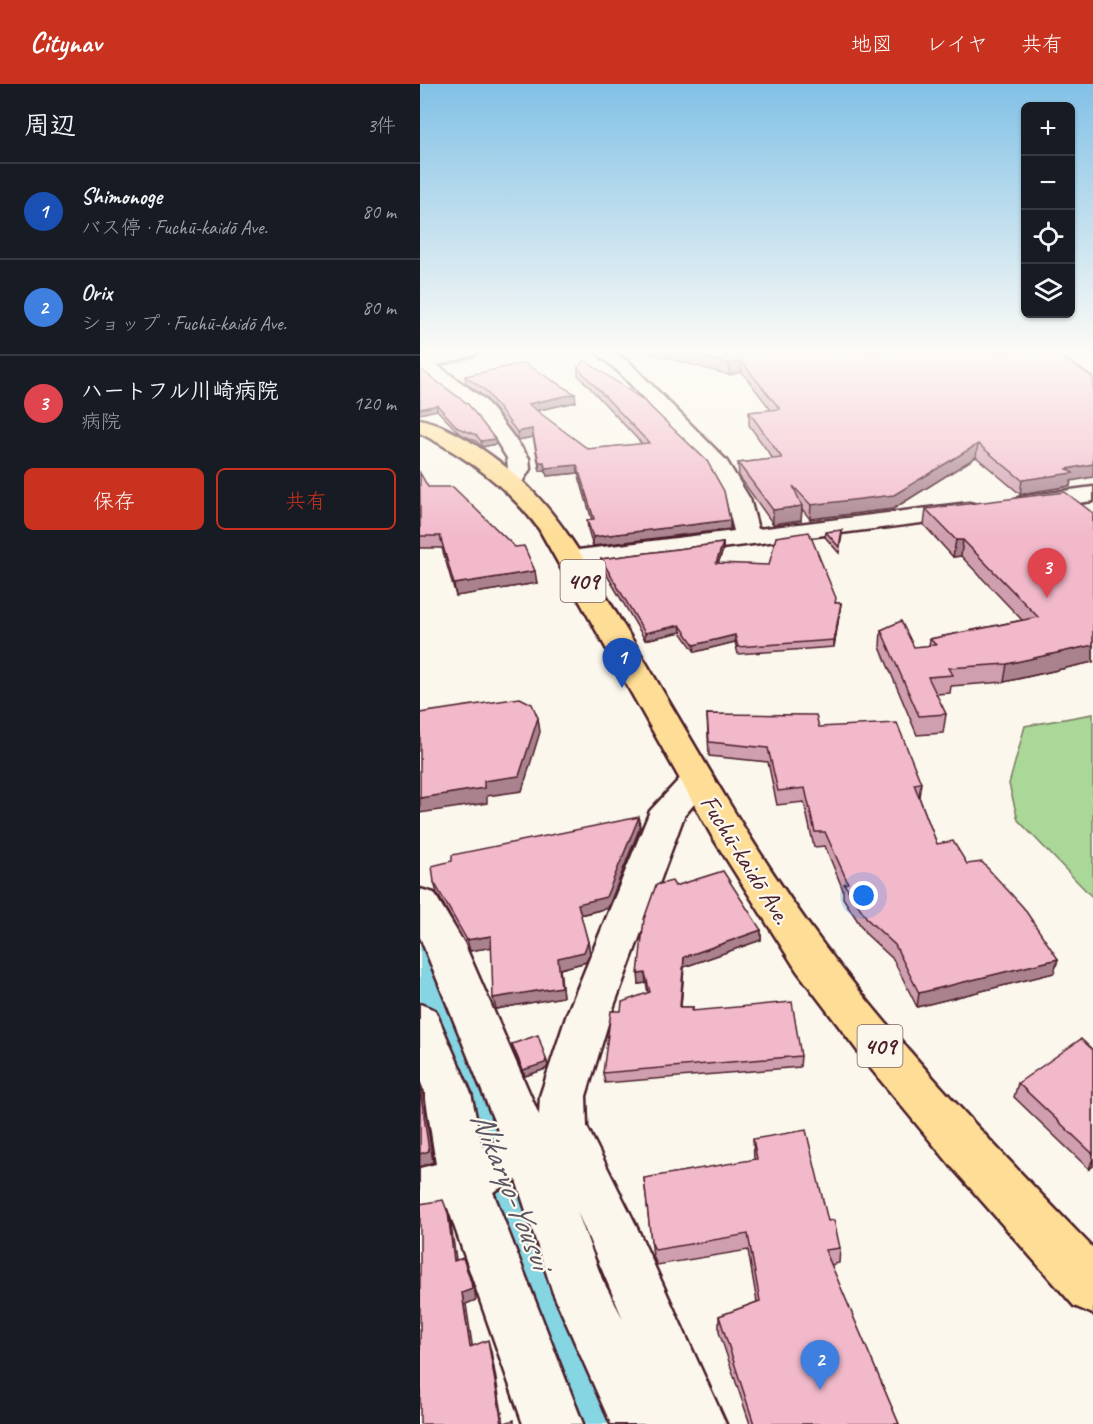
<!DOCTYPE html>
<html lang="ja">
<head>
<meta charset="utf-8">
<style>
  body { margin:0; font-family:Caveat,"Klee One",sans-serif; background:#20242c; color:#f1f3f6 }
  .controls { position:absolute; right:18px; top:18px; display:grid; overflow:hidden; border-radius:9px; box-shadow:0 2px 4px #0004 }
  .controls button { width:54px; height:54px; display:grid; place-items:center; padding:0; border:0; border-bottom:2px solid #363941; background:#171b24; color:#f1f3f6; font:30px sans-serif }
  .you { position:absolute; left:444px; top:812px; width:21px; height:21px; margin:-15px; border:4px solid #fff; border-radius:50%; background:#1a73e8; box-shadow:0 0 0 9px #1a73e833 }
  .badge { display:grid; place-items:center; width:39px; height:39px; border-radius:50%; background:#c8321e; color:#fff; font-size:20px; font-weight:700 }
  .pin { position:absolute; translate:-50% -50px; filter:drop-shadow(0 2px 3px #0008) }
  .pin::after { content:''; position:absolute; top:32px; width:21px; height:18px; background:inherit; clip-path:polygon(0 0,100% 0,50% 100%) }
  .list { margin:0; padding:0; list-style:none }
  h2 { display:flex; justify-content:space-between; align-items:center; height:78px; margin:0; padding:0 24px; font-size:26px }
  h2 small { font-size:20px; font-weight:400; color:#9ea1a6 }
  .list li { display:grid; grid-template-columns:39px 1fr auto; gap:18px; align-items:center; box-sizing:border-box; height:96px; padding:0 24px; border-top:2px solid #363941 }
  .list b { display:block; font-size:22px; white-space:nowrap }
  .list p { margin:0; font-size:20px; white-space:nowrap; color:#9ea1a6 }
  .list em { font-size:20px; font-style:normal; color:#9ea1a6 }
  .actions { display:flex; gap:12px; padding:18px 24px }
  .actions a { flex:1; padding:14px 0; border:2px solid #c8321e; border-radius:9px; text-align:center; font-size:21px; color:#c8321e }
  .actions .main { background:#c8321e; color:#fff }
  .icon { flex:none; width:33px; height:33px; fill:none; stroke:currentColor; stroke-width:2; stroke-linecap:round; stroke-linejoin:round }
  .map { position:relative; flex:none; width:673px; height:1340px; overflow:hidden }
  header { display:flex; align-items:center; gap:36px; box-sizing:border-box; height:84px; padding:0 30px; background:#c8321e; color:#fff }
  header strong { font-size:28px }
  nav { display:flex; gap:33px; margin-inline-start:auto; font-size:21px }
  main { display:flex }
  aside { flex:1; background:#171b24 }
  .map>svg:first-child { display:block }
  .green { fill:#aad898; stroke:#7a7c62; stroke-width:1.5 }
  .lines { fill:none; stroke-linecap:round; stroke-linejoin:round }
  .river { fill:#86d5e3; fill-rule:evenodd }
  .street-casing { stroke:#4a1f2b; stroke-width:5 }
  .secondary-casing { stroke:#4a1f2b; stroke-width:5 }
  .highway-casing { stroke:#4a1f2b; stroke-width:5 }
  .street { fill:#fbf7ec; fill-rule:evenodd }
  .secondary { fill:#fbf7ec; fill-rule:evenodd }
  .highway { fill:#fedd96; fill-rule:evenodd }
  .wall { fill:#d09faf; stroke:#4a1f2b; stroke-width:1.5 }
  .shaded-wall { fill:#a9828e; stroke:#4a1f2b; stroke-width:1.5 }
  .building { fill:#f2b9cb; stroke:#4a1f2b; stroke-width:1.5 }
  .labels { text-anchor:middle; stroke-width:4.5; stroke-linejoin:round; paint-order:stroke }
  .shield { fill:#fbf7ec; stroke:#7f6065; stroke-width:1.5 }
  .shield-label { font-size:24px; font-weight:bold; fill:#4a1f2b }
  .street-label { font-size:26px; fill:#4a1f2b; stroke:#fbf7ec }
  .near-water-label { font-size:33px; font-style:italic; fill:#5c5662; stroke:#fbf7ec }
</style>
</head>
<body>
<header>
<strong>Citynav</strong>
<nav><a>地図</a><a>レイヤ</a><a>共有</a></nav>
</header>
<main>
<aside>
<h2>周辺<small>3件</small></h2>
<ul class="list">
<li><span class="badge" style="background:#1a4fb4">1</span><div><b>Shimonoge</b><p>バス停 · Fuchū-kaidō Ave.</p></div><em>80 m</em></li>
<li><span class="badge" style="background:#3f7fe0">2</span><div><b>Orix</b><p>ショップ · Fuchū-kaidō Ave.</p></div><em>80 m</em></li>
<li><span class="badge" style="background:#e0444e">3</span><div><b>ハートフル川崎病院</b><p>病院</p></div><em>120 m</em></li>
</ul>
<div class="actions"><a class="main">保存</a><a>共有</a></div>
</aside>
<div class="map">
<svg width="673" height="1340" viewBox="0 0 673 1340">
  <rect width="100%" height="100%" fill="#fbf7ec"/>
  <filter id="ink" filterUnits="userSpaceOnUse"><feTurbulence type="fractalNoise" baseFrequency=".0167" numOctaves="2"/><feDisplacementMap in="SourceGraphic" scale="12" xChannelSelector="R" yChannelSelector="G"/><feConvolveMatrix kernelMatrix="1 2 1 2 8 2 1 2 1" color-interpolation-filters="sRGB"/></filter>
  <g filter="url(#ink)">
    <path class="green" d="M 673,630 L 673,814 L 598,736 L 589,700 L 605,642 Z"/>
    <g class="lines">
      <path class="river" d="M 0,843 L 25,851 L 35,870 L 236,1340 L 134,1340 L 0,968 Z"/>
      <g class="street-casing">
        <g id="street">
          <path d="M 174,267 L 193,267 L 210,279 L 306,376 L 330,415 L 338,445 L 549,419 L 557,421 L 561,426 L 557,431 L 549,433 L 150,483 L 141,480 L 137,475 L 141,470 L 150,467 L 314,447 L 306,415 L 289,384 L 198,287 Z"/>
          <path d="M 0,272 L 6,273 L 64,315 L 92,351 L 109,374 L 110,385 L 99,403 L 83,403 L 80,398 L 88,385 L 87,374 L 77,358 L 50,323 L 0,285 Z"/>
          <path d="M 673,403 L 673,417 L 606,426 L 598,424 L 594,419 L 598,414 L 606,412 Z"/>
          <path d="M 277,686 L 289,689 L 294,697 L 264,732 L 191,930 L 166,1012 L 167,1043 L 214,1137 L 306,1340 L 191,1340 L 133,1209 L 96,1096 L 73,1108 L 163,1340 L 103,1340 L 28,1124 L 0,1130 L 0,1084 L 16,1080 L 5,1009 L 0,996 L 0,920 L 15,926 L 51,1009 L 62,1063 L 81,1054 L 0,853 L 0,805 L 14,809 L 44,859 L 119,1031 L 120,1012 L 147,930 L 230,727 L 265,689 ZM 157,1127 L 203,1235 L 182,1195 Z"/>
        </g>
      </g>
      <g class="secondary-casing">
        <path id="secondary" d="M 30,267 L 57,267 L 54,271 L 0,286 L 0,275 Z"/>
      </g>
      <g class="highway-casing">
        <g id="highway">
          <path d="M 0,267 L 23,267 L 20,271 L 0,276 Z"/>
          <path d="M 0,335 C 37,344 87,380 113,408 C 152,448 178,500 207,547 C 272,654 330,764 406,864 C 487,971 580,1068 673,1164 L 673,1230 L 654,1222 L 531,1082 L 452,986 L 377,887 L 293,754 L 119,445 C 87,402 47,373 0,349 Z"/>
        </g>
      </g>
      <use href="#street" class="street"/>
      <use href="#secondary" class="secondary"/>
      <use href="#highway" class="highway"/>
    </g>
    <g class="wall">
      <path d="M 226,267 L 633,267 L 651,397 L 650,402 L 600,410 L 556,373 L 473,425 L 390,435 L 382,425 L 381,436 L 353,440 L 319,392 L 318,379 L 353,375 L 329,341 L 329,328 L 351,326 L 322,288 L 309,291 L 226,268 Z"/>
      <path d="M 158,284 L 310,436 L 310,445 L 173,462 L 168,445 L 167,436 L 172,436 L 158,389 L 127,392 L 125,386 L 120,387 L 113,353 L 98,356 L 66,314 L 46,299 L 45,292 L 156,318 L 116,327 L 168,365 L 222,360 L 158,291 Z"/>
      <path d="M 0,285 L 76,360 L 62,363 L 56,357 L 39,349 L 17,326 Z"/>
      <path d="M 0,389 L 8,403 L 117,499 L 36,512 L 22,464 L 0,464 Z"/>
      <path d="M 506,425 L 673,429 L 673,578 L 584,598 L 531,602 L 530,609 L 516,610 L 526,630 L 523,649 L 497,651 L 460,563 L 461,546 L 494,563 L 509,562 L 510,555 L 602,536 L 541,472 L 533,473 L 504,441 Z"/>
      <path d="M 422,446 L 422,451 L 419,469 L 405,453 L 406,448 Z"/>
      <path d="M 303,459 L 303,466 L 298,479 L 416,519 L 421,519 L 414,563 L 318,570 L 315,558 L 275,568 L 261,548 L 225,556 L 181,481 L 181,475 Z"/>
      <path d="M 287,630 L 399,643 L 501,699 L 499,713 L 517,760 L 547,780 L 638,875 L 634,889 L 497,923 L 473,875 L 446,850 L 423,814 L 423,806 L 405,762 L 394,763 L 384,718 L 357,721 L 348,678 L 289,672 Z"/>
      <path d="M 220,743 L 188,824 L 160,831 L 168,858 L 170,869 L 166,878 L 140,885 L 143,913 L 76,925 L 72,863 L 50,867 L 17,809 L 14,798 Z"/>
      <path d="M 255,802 L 341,846 L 341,856 L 264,883 L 261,923 L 273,923 L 273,927 L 381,972 L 380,983 L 185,999 L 183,989 L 201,927 L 228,909 L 226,899 L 219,900 Z"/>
      <path d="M 92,960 L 126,975 L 128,981 L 126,985 L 105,992 L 93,966 Z"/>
      <path d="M 673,966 L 673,1082 L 669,1085 L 594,1013 L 598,999 Z"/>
      <path d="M 333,1055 L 408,1137 L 420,1164 L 419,1179 L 411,1181 L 479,1340 L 330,1340 L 299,1248 L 299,1232 L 337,1218 L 328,1166 L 237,1181 L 233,1172 L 224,1094 L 334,1076 Z"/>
    </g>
    <g class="shaded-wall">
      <path d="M 321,277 L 322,288 L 309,291 L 309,280 Z"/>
      <path d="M 155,310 L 156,318 L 109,328 L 108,320 Z"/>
      <path d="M 17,321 L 17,326 L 0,330 L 0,325 Z"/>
      <path d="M 112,345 L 113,353 L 98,356 L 97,348 Z"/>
      <path d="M 75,355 L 76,360 L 62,363 L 61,357 Z"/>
      <path d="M 558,360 L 556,373 L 473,425 L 390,435 L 391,421 Z"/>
      <path d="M 119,378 L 124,378 L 125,386 L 120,387 Z"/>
      <path d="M 673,380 L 673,393 L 651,397 L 650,402 L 600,410 L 602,396 L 647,385 Z"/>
      <path d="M 157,381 L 158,389 L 127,392 L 125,384 Z"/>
      <path d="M 382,422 L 381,436 L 353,440 L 353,426 Z"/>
      <path d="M 310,436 L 310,445 L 173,462 L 173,453 Z"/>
      <path d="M 536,456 L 543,456 L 541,472 L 533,473 Z"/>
      <path d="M 303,459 L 303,466 L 296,485 L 296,479 Z"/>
      <path d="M 115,487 L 117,499 L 36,512 L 34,500 Z"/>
      <path d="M 421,519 L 420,526 L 414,563 L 414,556 Z"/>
      <path d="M 260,541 L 261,548 L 225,556 L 225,549 Z"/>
      <path d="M 315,551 L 315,558 L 275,568 L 274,561 Z"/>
      <path d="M 673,561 L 673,578 L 584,598 L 587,580 Z"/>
      <path d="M 118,634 L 120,648 L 102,707 L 67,712 L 67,719 L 0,729 L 0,714 L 64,697 Z"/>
      <path d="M 219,733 L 220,743 L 188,824 L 159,831 L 158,820 Z"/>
      <path d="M 341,846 L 341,856 L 264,883 L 260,933 L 260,923 L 264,873 Z"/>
      <path d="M 71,852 L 74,863 L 50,867 L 47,856 Z"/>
      <path d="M 168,858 L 170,869 L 166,878 L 140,885 L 143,913 L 76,925 L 73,914 L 138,874 Z"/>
      <path d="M 638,875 L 634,889 L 497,923 L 499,909 Z"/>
      <path d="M 225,889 L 226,899 L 219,900 L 218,890 Z"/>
      <path d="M 126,975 L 128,981 L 126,985 L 105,992 L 103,986 Z"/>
      <path d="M 0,1001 L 3,1010 L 13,1078 L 0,1083 Z"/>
      <path d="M 673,1074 L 673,1082 L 669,1085 Z"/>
      <path d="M 28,1129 L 31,1141 L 38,1188 L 34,1177 Z"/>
      <path d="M 51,1198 L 55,1209 L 56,1216 L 46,1220 L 54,1273 L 50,1263 L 42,1209 Z"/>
      <path d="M 68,1256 L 71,1267 L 84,1340 L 82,1340 Z"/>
    </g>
    <g class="building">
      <path d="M 261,267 L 633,267 L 673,293 L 673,380 L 647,385 L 653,389 L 602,396 L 558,360 L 474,411 L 391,421 L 373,402 L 382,422 L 353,426 L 318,379 L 362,374 L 329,328 L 360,325 L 321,277 L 309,280 Z"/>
      <path d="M 164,276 L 222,315 L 287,377 L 304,407 L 310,436 L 173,453 L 167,436 L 174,435 L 157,381 L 125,384 L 124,378 L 119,378 L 112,345 L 97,348 L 65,306 L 45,292 L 104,279 L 155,310 L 108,320 L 168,365 L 229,359 L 158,284 Z"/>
      <path d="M 0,285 L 48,320 L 75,355 L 61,357 L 56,351 L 38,344 L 17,321 L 0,325 Z"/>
      <path d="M 0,389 L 8,403 L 33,403 L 95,463 L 104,462 L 115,487 L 34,500 L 20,452 L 0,452 Z"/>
      <path d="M 645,408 L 673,429 L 673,561 L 587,580 L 529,584 L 533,591 L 508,593 L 526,630 L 499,632 L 461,546 L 481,537 L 494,563 L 516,561 L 510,555 L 618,533 L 543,456 L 536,456 L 506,425 Z"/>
      <path d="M 422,446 L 419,463 L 406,448 Z"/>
      <path d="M 389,448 L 416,514 L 415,519 L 421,519 L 414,556 L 318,563 L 315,551 L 274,561 L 260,541 L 225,549 L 181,475 L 303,459 L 296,479 L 349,481 L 356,453 Z"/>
      <path d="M 100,614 L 112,620 L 118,634 L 99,692 L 64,697 L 64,704 L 0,714 L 0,629 Z"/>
      <path d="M 287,630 L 396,631 L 399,643 L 477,639 L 501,699 L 494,700 L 517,760 L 533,757 L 547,780 L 562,778 L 603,823 L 638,875 L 499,909 L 475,861 L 448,836 L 424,800 L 428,799 L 405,748 L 395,748 L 385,704 L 358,707 L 348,664 L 289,658 Z"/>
      <path d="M 219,733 L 186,813 L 158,820 L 168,858 L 164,868 L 138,874 L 141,903 L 73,914 L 71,852 L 47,856 L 14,798 L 12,782 L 32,777 L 32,771 Z"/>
      <path d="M 303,787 L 341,846 L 264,873 L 260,923 L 273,923 L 272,927 L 372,918 L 381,972 L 183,989 L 191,927 L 201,927 L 202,918 L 230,908 L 225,889 L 218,890 L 224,835 L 236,801 L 252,797 L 255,802 Z"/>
      <path d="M 118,951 L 126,975 L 125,979 L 103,986 L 92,960 Z"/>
      <path d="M 661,955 L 673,966 L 673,1070 L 598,999 Z"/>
      <path d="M 0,1004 L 9,1067 L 0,1070 Z"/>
      <path d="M 386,1046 L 408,1137 L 414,1136 L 420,1164 L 405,1166 L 479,1340 L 334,1340 L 299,1232 L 340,1217 L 328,1150 L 235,1166 L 231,1157 L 224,1094 L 337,1075 L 333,1055 Z"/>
      <path d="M 23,1116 L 28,1129 L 34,1177 L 43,1174 L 51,1198 L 52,1205 L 42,1209 L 50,1263 L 68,1256 L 82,1340 L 94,1336 L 94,1340 L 0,1340 L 0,1120 Z"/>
    </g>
  </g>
  <linearGradient id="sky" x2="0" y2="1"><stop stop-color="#81c1e6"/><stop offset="0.59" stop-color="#fdfbf6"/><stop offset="1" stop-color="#fdfbf6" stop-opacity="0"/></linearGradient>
  <rect width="673" height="454" fill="url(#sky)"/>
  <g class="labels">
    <g class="shield">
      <rect x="140.5" y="476" width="45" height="42" rx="4.5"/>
      <rect x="437.5" y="941" width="45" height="42" rx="4.5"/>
    </g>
    <g class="shield-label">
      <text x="163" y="505">409</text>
      <text x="460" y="970">409</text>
    </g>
    <g class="street-label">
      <text transform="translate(326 775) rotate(58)" y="9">Fuchū-kaidō Ave.</text>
    </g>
    <g class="near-water-label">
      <text transform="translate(93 1105) rotate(68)" y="12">Nikaryo-Yousui</text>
    </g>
  </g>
</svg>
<div class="controls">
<button>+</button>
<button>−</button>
<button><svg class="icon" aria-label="locate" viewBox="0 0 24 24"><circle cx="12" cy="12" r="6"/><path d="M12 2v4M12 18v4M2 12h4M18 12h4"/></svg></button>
<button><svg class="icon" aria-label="layers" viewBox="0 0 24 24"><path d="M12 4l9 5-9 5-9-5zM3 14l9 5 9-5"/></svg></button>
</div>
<div class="you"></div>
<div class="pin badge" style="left:202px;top:604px;background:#1a4fb4">1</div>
<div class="pin badge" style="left:400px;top:1306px;background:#3f7fe0">2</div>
<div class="pin badge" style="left:627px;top:514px;background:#e0444e">3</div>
</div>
</main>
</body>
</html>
